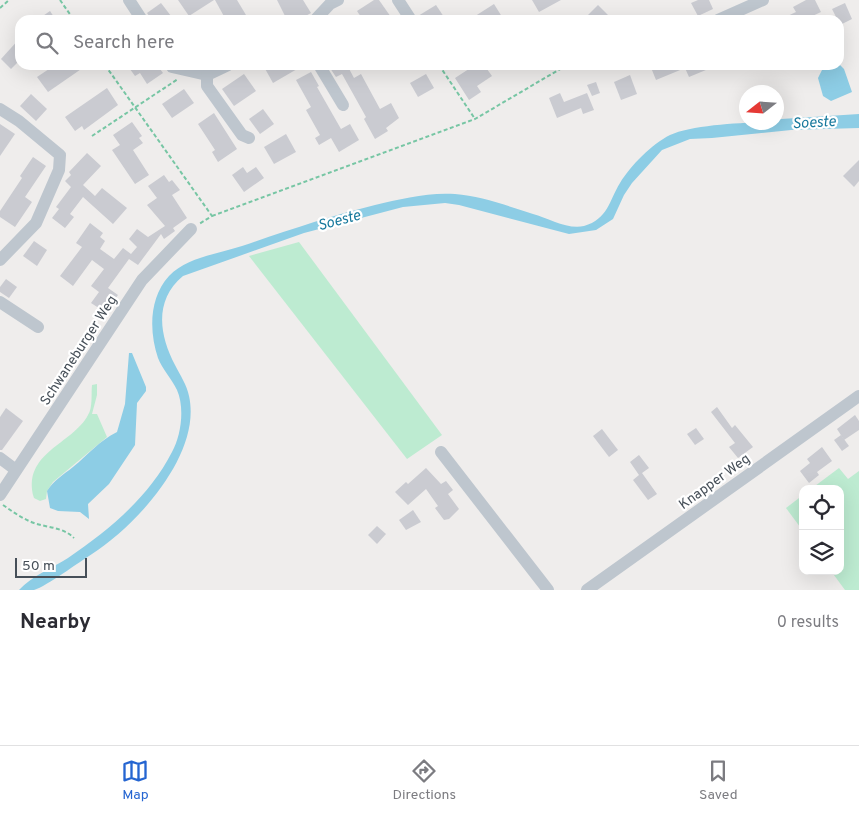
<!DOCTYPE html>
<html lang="en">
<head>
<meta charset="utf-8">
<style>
  body { margin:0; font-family:Overpass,sans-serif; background:#f7f7f7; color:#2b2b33 }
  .controls { position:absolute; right:15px; bottom:15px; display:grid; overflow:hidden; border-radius:10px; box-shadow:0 5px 20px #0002 }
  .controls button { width:45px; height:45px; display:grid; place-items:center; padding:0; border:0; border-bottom:1px solid #e1e1e2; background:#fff; color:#2b2b33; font:25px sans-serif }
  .compass { position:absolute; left:739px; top:85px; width:45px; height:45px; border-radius:50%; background:#fff; box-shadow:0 5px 20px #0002; rotate:253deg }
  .scale { position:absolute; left:15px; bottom:12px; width:72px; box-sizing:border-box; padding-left:5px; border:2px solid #464f58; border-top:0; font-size:14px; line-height:18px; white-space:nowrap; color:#464f58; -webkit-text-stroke:4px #fff; paint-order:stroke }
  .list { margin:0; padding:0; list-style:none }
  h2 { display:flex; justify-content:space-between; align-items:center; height:65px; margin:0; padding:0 20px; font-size:21px }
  h2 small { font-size:16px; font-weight:400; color:#7c7c81 }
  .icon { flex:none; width:28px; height:28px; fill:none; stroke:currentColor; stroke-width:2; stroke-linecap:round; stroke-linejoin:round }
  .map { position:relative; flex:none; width:859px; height:590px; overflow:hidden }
  .search { position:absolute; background:#fff; box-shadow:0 5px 20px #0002; left:15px; right:15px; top:15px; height:55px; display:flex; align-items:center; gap:12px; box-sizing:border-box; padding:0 18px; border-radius:15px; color:#7c7c81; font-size:19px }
  .sheet { height:155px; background:#fff }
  nav { display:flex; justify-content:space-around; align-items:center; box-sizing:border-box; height:70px; border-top:1px solid #e1e1e2; background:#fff; font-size:14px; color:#7c7c81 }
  nav a { display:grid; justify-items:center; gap:2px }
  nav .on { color:#2565d1 }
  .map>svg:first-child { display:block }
  .green { fill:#bdebd1 }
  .water { fill:#8dcde5 }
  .building { fill:#cacbd1 }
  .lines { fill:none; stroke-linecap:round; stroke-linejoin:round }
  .path { stroke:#77c6a4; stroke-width:2; stroke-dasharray:4 2.5; stroke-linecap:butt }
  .minor { stroke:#bec6ce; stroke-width:12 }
  .labels { text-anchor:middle; stroke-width:4.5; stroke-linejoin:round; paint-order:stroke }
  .street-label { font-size:14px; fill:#464f58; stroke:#fff }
  .water-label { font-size:15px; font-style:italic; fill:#15789c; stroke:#fff }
</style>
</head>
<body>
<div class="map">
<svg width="859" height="590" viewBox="0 0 859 590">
  <rect width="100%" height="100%" fill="#efedec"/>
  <g class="green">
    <path d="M 299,242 L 442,435 L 407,459 L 249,256 Z"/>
    <path d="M 97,384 L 97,395 L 92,414 L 97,414 L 107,437 L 53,482 L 47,491 L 46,499 L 40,501 L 34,498 C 21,453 73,444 88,415 C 93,408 91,393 92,385 Z"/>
    <path d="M 839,468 L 848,479 L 859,471 L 859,590 L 845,590 L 831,571 L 840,571 L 840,489 L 811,489 Z"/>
    <path d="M 803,495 L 803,531 L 786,508 Z"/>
  </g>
  <g class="water">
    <path d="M 839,64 L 844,69 L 852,92 L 831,101 L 823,96 L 818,78 L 823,68 Z"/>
    <path d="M 859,114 L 859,128 L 791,130 L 712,138 L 690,139 L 662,150 L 632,183 L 624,195 L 613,219 L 596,230 L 569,234 L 459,205 L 445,203 L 403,207 L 304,233 L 183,276 C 154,300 159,335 175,365 C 180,375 187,385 189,396 C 202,454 137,525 92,554 C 79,562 47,586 34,590 C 29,590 23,590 19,590 C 32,576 52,568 68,558 C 109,530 149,497 172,452 C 181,436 185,408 177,390 C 172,379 162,369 158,358 C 149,331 149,298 169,276 C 187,257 218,254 242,246 C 286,231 330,216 375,205 C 400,199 429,192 455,194 C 481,196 508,206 533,214 C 548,218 568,230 584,226 C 608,219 609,201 620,183 C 631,165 652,144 670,135 C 693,124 751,122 776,122 L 777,120 L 781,119 Z"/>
    <path d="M 129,353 L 132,353 L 146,387 L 146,391 L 137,403 L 135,445 L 109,484 L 88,504 L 89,519 L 80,512 L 58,511 L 50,508 L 47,491 C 54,480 63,475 73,467 C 89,454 99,441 117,432 L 125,404 Z"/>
  </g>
  <g class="building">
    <path d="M 178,0 L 214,0 L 189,16 Z"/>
    <path d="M 215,0 L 237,0 L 246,15 L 238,20 L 226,20 Z"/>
    <path d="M 277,0 L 303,0 L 311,13 L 298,20 L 287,20 Z"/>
    <path d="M 374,0 L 379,0 L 393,20 L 363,20 L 357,11 Z"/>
    <path d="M 532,0 L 561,0 L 539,12 Z"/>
    <path d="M 698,0 L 709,0 L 713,9 L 698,16 L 691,3 Z"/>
    <path d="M 806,0 L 815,0 L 821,12 L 804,20 L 779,20 L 796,12 L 793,7 Z"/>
    <path d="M 161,3 L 171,16 L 165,20 L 152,20 L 147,13 Z"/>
    <path d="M 845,3 L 852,19 L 840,25 L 832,9 Z"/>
    <path d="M 494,4 L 504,20 L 469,20 Z"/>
    <path d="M 436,5 L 446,20 L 419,20 L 418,16 Z"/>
    <path d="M 598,5 L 613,20 L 583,20 Z"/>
    <path d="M 50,11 L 56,20 L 37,20 Z"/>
    <path d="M 20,38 L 20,60 L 11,69 L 1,59 Z"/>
    <path d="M 55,65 L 87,65 L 48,92 L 37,77 Z"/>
    <path d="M 127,65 L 157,65 L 163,73 L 147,84 L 140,73 L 135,76 Z"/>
    <path d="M 263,65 L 304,65 L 273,83 Z"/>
    <path d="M 328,65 L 347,65 L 354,78 L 361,74 L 380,109 L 391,103 L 399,118 L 386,128 L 388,131 L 375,139 L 364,119 L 366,117 L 342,74 L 336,77 Z"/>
    <path d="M 475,65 L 484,65 L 492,76 L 477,86 L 481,92 L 469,100 L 455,78 Z"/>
    <path d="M 650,65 L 718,65 L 689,77 L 685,68 L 656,80 Z"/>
    <path d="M 311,72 L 319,86 L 317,87 L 341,129 L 350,124 L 359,140 L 339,152 L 331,138 L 319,145 L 315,138 L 320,135 L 306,110 L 311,107 L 296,80 Z"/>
    <path d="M 244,74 L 256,91 L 234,106 L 222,89 Z"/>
    <path d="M 426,74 L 434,88 L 418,97 L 410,83 Z"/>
    <path d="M 630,75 L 637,94 L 621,100 L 614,82 Z"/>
    <path d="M 596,82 L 600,93 L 592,96 L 587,85 Z"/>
    <path d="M 107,88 L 118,105 L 84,130 L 82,126 L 75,131 L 65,117 Z"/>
    <path d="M 184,89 L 194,103 L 172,118 L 162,104 Z"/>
    <path d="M 560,93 L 564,102 L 587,93 L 594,110 L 583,114 L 581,108 L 557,118 L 549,98 Z"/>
    <path d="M 31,94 L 47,109 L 36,121 L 20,106 Z"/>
    <path d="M 263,109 L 274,124 L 260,134 L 249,119 Z"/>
    <path d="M 214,113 L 237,149 L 218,162 L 212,152 L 215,150 L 198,124 Z"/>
    <path d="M 132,122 L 142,136 L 139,138 L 143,143 L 133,150 L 149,175 L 135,184 L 112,150 L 120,145 L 113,135 Z"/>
    <path d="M 0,124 L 15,134 L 0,156 Z"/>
    <path d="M 286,134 L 296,152 L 274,164 L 264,147 Z"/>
    <path d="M 87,153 L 101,166 L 83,185 L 95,196 L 102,188 L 127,208 L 113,224 L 83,197 L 70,214 L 74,217 L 65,228 L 52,218 L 59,209 L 56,207 L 71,187 L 65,181 L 71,175 L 69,172 Z"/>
    <path d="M 33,157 L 46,166 L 25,197 L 32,202 L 15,227 L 0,217 L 0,211 L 22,178 L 20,176 Z"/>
    <path d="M 859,160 L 859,181 L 854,187 L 843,176 Z"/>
    <path d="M 243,167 L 247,173 L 256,167 L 264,178 L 244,192 L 232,175 Z"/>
    <path d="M 164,175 L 169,182 L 172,180 L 180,190 L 172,195 L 187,218 L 173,228 L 175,231 L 164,239 L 161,234 L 138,265 L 129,259 L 108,288 L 118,295 L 105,312 L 91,303 L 99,292 L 91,286 L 104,269 L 92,260 L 73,286 L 60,276 L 82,247 L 76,243 L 90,223 L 103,233 L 100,237 L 105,241 L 100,249 L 114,259 L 123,248 L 131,254 L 137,247 L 129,239 L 137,229 L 148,237 L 165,226 L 147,205 L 157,198 L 148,186 Z"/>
    <path d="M 34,241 L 47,250 L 37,266 L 23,256 Z"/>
    <path d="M 6,279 L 17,287 L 9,298 L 0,292 L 0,287 Z"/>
    <path d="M 717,407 L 732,428 L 735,425 L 753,447 L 738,458 L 729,447 L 735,443 L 711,412 Z"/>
    <path d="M 6,408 L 23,421 L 2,450 L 0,450 L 0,417 Z"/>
    <path d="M 855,415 L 859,421 L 859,430 L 844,440 L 837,429 Z"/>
    <path d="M 696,428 L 704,439 L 695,445 L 687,434 Z"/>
    <path d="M 602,429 L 618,450 L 609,457 L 593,436 Z"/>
    <path d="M 841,435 L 849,446 L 842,451 L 834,440 Z"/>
    <path d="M 822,447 L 832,461 L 817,472 L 819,475 L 809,483 L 800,471 L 810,463 L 807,459 Z"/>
    <path d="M 639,455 L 649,468 L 642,473 L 657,494 L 648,500 L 633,480 L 639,475 L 630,462 Z"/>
    <path d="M 426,468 L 441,484 L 446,481 L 453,490 L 448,494 L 459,509 L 449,519 L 444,520 L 435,508 L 438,506 L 426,489 L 408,505 L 395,492 L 406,482 L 408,484 Z"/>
    <path d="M 413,510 L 421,522 L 406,530 L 399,520 Z"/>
    <path d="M 377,526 L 386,534 L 377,544 L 368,535 Z"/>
  </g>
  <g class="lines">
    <g class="path">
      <path d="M 60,0 L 74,20"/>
      <path d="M 0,8 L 9,0"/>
      <path d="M 105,65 L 212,216 L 199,224"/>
      <path d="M 439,65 L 475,119"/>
      <path d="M 92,136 L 178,79"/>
      <path d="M 212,216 L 475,119 L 567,65"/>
      <path d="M 3,505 C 13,512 23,519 34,523 C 48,528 63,527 74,538"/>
    </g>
    <g class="minor">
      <path d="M 129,0 L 142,20"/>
      <path d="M 398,0 L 411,20"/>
      <path d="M 315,20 L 330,4 L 338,0"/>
      <path d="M 718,20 L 763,0"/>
      <path d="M 171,65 L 172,67 L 207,75 L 228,65"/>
      <path d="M 319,65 L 343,105"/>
      <path d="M 207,75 L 207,86 L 242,135 L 249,138"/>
      <path d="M 0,109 L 19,121 L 60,155 L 59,170 L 36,223 L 0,260"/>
      <path d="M 0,302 L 38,327"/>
      <path d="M 441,452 L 548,590"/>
      <path d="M 0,458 L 16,470"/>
      <path d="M 0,495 L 142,280 L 191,229"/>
      <path d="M 587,590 L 859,396"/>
    </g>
  </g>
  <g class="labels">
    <g class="street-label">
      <text transform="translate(78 350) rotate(-57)" y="5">Schwaneburger Weg</text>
      <text transform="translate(714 481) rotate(-36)" y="5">Knapper Weg</text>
    </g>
    <g class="water-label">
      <text transform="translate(814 122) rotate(-3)" y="5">Soeste</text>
      <text transform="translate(339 220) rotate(-15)" y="5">Soeste</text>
    </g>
  </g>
</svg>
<div class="controls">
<button><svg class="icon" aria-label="locate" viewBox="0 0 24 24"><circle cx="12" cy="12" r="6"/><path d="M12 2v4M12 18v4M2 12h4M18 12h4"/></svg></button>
<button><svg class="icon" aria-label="layers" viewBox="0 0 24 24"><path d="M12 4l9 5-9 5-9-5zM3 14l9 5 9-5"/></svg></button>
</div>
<svg class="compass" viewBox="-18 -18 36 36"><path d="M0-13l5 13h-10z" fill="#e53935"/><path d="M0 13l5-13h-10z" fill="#7c7c81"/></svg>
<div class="scale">50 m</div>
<div class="search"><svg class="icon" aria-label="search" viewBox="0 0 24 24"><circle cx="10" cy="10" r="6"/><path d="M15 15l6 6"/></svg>Search here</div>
</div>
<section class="sheet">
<h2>Nearby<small>0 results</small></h2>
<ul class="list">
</ul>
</section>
<nav>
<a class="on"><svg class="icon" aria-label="map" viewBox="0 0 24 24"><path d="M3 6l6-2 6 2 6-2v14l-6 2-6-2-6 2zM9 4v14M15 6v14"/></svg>Map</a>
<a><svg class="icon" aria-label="directions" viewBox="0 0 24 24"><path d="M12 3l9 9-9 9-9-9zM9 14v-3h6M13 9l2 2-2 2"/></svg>Directions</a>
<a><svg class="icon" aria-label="saved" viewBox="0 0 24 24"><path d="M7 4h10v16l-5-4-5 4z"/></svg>Saved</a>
</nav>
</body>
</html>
